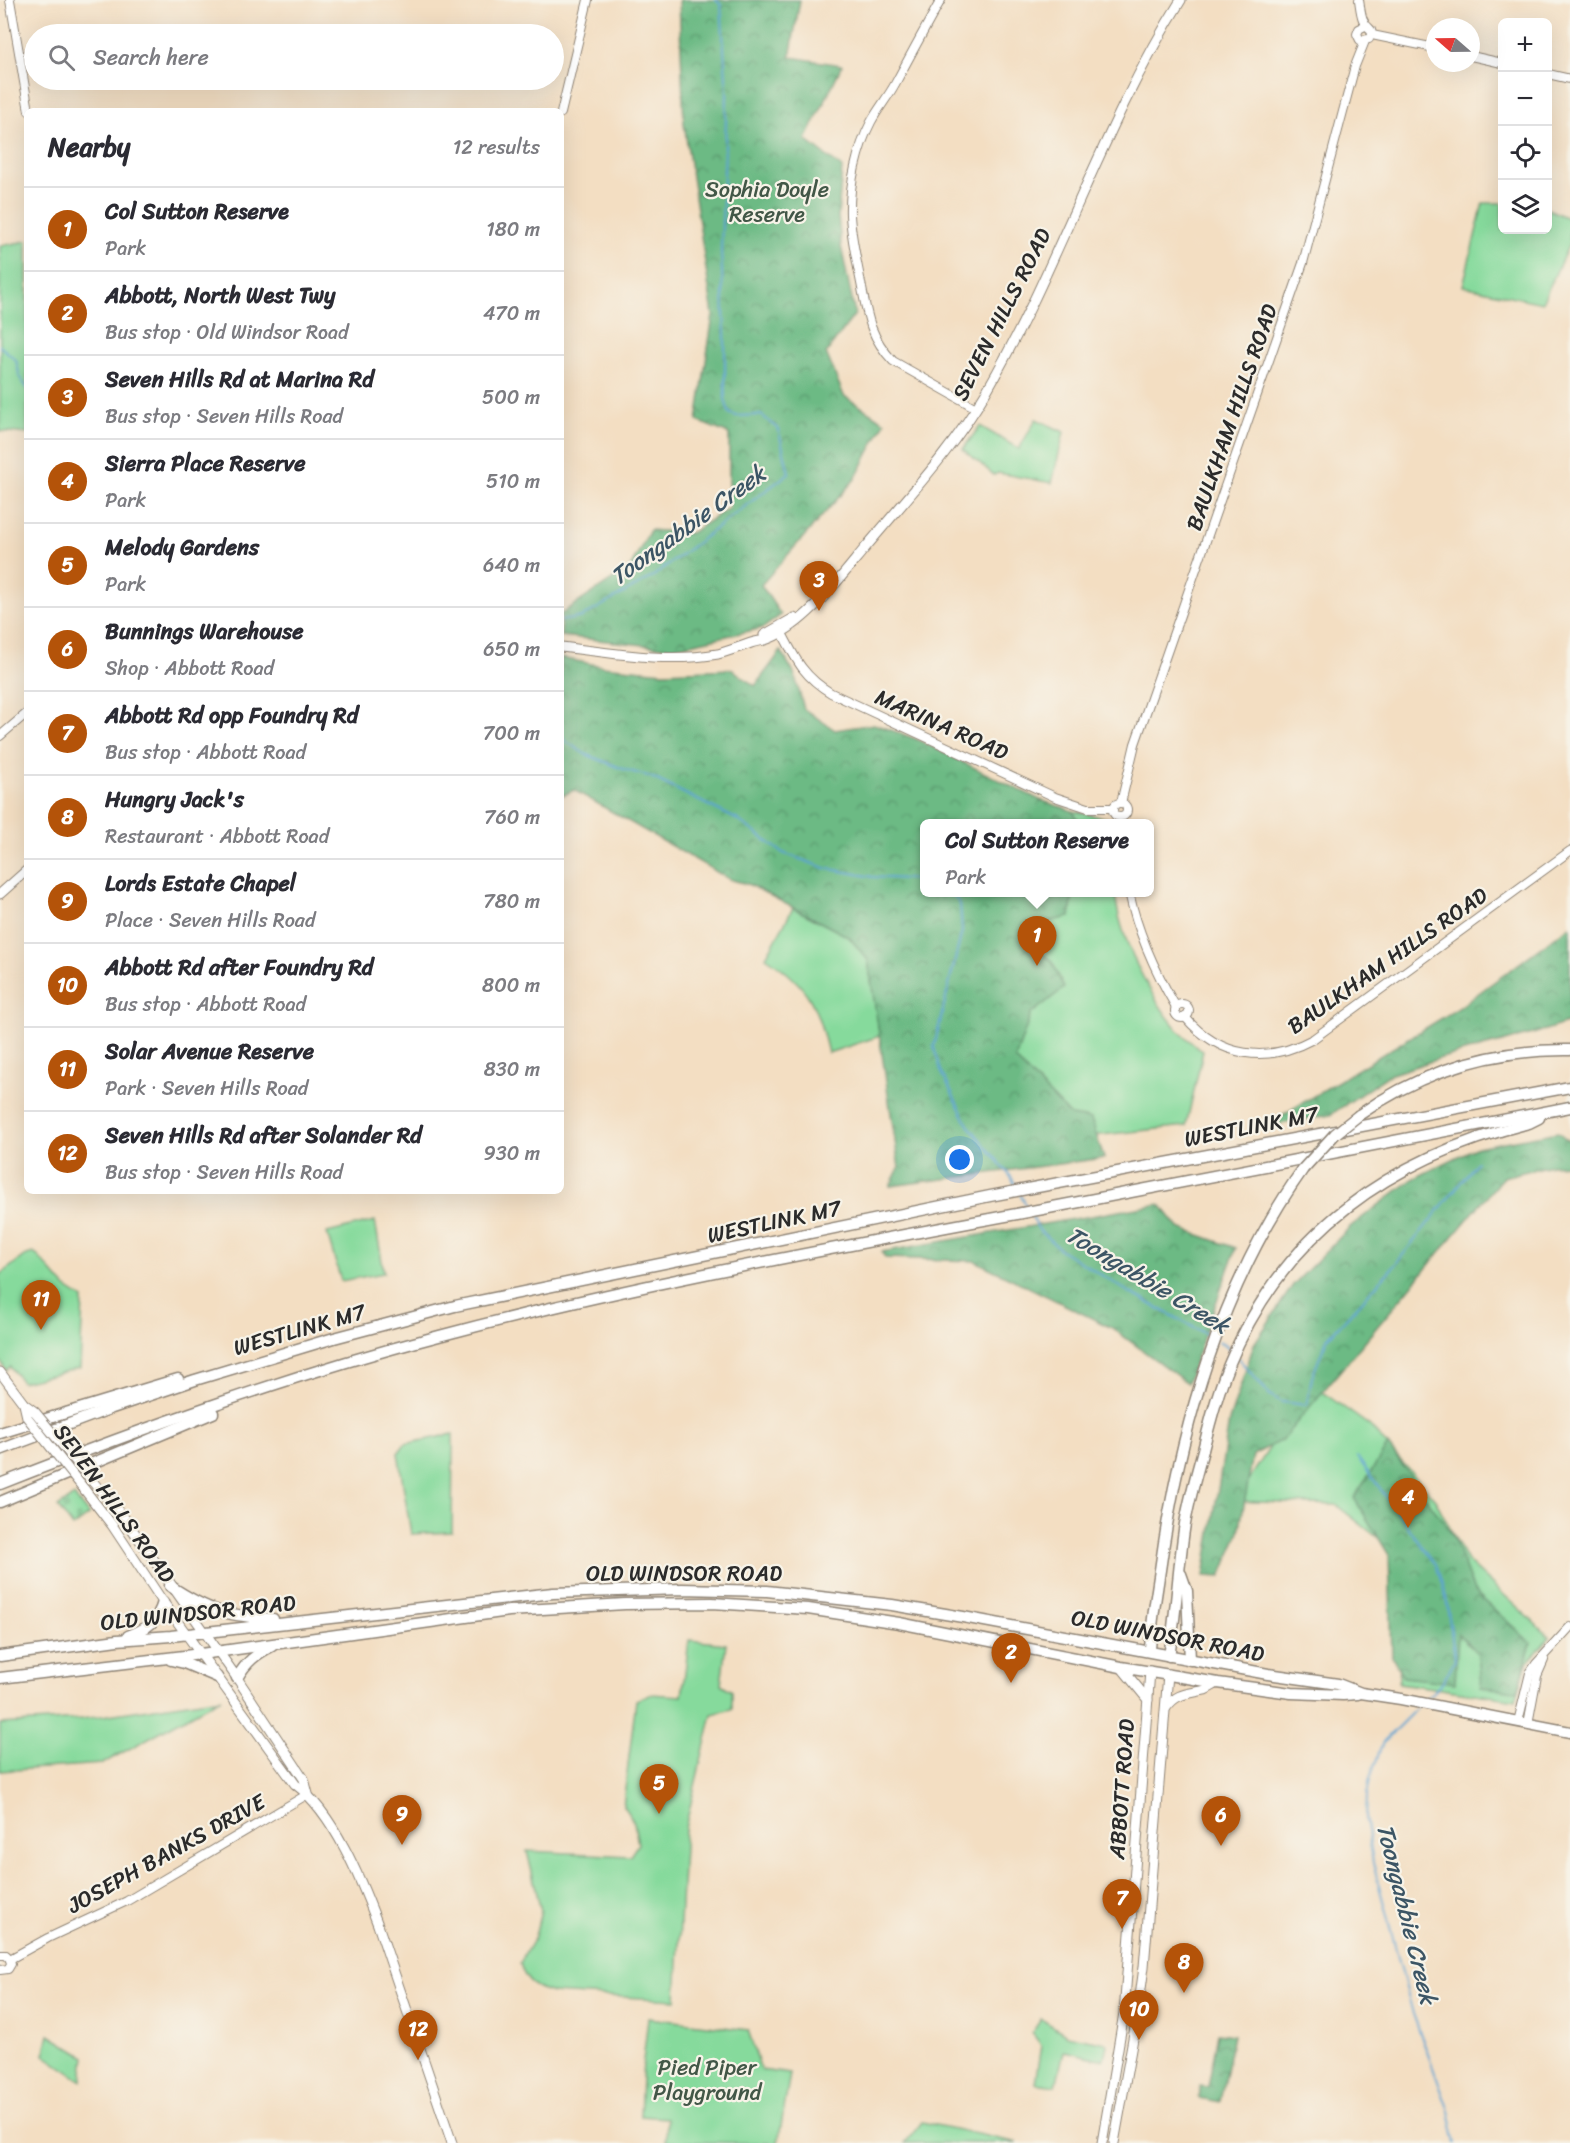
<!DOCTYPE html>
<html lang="en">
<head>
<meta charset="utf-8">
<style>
  body { margin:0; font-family:Sriracha,sans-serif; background:#f7f7f7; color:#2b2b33 }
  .controls { position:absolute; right:18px; top:18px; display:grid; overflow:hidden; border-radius:9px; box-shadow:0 6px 24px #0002 }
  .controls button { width:54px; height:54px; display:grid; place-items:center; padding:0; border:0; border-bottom:2px solid #e1e1e2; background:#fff; color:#2b2b33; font:30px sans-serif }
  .compass { position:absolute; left:1426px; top:18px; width:54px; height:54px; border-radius:50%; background:#fff; box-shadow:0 6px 24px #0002; rotate:290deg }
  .you { position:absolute; left:960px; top:1160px; width:21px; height:21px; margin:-15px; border:4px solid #fff; border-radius:50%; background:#1a73e8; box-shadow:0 0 0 9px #1a73e833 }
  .badge { display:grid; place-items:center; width:39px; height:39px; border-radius:50%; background:#b45309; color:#fff; font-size:20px; font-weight:700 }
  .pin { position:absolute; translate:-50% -50px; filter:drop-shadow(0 2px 3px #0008) }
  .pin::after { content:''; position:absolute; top:32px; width:21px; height:18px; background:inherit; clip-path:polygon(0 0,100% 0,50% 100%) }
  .popup { position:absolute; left:920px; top:819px; width:234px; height:78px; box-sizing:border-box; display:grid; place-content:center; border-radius:9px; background:#fff; filter:drop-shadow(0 2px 4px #0005); font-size:20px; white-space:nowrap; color:#7c7c81 }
  .popup b { font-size:22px; color:#2b2b33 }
  .popup::after { content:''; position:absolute; left:50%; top:100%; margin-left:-12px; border:12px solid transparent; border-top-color:#fff }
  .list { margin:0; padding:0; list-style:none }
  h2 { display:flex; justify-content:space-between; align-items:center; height:78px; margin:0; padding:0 24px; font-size:26px }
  h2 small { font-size:20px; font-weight:400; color:#7c7c81 }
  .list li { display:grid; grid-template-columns:39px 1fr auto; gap:18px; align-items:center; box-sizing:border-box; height:84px; padding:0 24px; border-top:2px solid #e1e1e2 }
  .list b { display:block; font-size:22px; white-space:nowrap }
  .list p { margin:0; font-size:20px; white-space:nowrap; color:#7c7c81 }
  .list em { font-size:20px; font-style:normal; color:#7c7c81 }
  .icon { flex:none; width:33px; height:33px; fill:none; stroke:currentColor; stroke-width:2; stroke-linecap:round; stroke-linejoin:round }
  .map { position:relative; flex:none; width:1570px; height:2143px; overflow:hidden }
  .search { position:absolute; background:#fff; box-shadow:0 6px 24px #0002; left:24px; top:24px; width:540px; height:66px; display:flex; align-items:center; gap:15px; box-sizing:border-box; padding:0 21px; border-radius:33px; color:#7c7c81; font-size:22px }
  .panel { position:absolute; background:#fff; box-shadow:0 6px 24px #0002; left:24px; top:108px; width:540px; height:1086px; border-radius:9px }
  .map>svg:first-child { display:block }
  .green { fill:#86da9c; stroke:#588264; stroke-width:1.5 }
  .forest { fill:url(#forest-crowns); stroke:#4c7258; stroke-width:1.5 }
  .cemetery { fill:url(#cemetery-stones); stroke:#588264; stroke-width:1.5 }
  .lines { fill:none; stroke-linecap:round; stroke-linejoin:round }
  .stream { stroke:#5ba3d2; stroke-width:2 }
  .tertiary-casing { stroke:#8f8476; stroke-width:10 }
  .secondary-casing { stroke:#8f8476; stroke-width:10 }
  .primary-casing { stroke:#8f8476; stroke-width:11 }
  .trunk-casing { stroke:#8f8476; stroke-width:13 }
  .motorway-casing { stroke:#8f8476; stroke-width:13 }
  .tertiary { stroke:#fff; stroke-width:8 }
  .secondary { stroke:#fff; stroke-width:8 }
  .primary { stroke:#fff; stroke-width:9 }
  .trunk { stroke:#fff; stroke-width:10 }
  .motorway { stroke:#fff; stroke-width:10 }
  .primary-bridge-casing { stroke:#8f8476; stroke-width:11; stroke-linecap:butt }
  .motorway-bridge-casing { stroke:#8f8476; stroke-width:13; stroke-linecap:butt }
  .primary-bridge { stroke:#fff; stroke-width:9 }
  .motorway-bridge { stroke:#fff; stroke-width:10 }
  .labels { text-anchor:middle; stroke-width:4.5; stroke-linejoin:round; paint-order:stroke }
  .park-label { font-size:22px; fill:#425747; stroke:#f7f3e8 }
  .street-label { font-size:22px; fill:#2b2b2b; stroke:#f7f3e8 }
  .water-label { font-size:24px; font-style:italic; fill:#3c5565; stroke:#f7f3e8 }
</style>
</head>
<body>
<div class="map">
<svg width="1570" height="2143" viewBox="0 0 1570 2143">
  <defs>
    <pattern id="forest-crowns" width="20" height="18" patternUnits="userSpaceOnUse" patternTransform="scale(1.5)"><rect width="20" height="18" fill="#6cba84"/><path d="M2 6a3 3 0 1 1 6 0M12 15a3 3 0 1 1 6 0" fill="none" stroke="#59976c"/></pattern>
    <pattern id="cemetery-stones" width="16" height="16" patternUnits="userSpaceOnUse" patternTransform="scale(1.5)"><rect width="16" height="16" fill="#86da9c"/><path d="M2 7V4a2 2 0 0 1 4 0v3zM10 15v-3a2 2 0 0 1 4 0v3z" fill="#74bb87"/></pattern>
  </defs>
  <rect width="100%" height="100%" fill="#f7f3e8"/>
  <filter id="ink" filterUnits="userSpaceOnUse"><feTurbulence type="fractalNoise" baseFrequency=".0167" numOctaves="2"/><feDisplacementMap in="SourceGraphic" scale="12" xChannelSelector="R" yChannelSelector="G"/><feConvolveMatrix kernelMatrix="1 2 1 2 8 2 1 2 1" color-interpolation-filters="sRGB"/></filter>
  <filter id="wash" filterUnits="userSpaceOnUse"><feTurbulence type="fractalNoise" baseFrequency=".008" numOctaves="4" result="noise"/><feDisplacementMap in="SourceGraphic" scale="24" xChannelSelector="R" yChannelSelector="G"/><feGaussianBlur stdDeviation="1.35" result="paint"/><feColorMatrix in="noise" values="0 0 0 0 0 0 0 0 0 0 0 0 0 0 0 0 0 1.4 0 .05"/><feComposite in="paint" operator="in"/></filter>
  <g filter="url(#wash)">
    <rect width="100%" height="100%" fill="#f3dec2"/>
    <g class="green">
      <path d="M 1483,203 L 1502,203 L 1502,230 L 1548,230 L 1548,209 L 1570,219 L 1570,242 L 1542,303 L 1463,286 Z"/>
      <path d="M 27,241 L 27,434 L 0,431 L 0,246 Z"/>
      <path d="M 1036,419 L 1064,432 L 1052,483 L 998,473 L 994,475 L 963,449 L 980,426 L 1019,449 Z"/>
      <path d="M 1073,811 L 1109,819 L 1110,823 L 1079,823 Z"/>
      <path d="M 1115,892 C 1119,938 1149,996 1178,1030 C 1185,1038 1195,1045 1203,1051 L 1186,1126 L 1016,1144 L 941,944 L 1070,917 L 1073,893 Z"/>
      <path d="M 793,908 L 849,937 L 868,960 L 880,1036 L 828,1053 C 816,1003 809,986 766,957 Z"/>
      <path d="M 375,1221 L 384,1273 L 341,1281 L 327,1233 Z"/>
      <path d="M 33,1253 L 38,1256 L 65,1287 L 83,1299 L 80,1368 L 22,1382 L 10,1367 L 6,1370 L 0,1361 L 0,1275 L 24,1256 Z"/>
      <path d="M 1311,1384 L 1370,1426 L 1435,1499 L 1467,1561 L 1550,1637 L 1527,1663 L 1516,1700 L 1399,1683 L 1395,1551 L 1336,1505 L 1235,1501 Z"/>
      <path d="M 453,1434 L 452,1532 L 411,1534 L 398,1453 L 405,1444 Z"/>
      <path d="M 689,1640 L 726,1644 L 721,1684 L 732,1691 L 732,1709 L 712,1714 L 685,1828 L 676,2000 L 552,1993 C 533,1987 525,1982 520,1963 L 535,1936 L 541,1911 L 527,1851 L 630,1856 L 638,1844 L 634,1822 L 623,1806 L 636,1700 L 650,1694 L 682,1696 Z"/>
      <path d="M 221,1698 L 102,1764 L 0,1771 L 0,1724 L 82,1719 Z"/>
      <path d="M 648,2018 L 748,2030 L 761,2070 L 790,2074 L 778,2143 L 666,2142 L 667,2118 L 640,2116 L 643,2061 Z"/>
      <path d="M 1041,2019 L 1067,2035 L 1107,2043 L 1104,2060 L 1064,2051 L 1056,2086 L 1035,2083 L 1041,2045 L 1032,2033 Z"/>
      <path d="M 49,2035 L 85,2057 L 82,2081 L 44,2055 Z"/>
      <path d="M 922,2122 L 1018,2143 L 905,2143 Z"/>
    </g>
    <g class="forest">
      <path d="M 679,0 L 800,0 L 790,57 L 842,65 L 806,140 L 842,168 L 838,216 L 841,246 L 855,314 L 826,353 L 844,396 L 885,422 L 855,479 L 761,585 L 781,615 L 763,628 L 672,648 L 561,636 L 561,614 L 630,568 L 650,530 L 691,533 L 729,508 L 729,434 L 697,421 L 713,315 L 684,124 Z"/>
      <path d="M 781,651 L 794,673 L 804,709 L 835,730 L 874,724 L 916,739 L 1040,800 L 1073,811 L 1079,823 L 924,824 L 924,892 L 1073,893 L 1070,917 L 1030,926 L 1037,950 L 1052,961 L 1064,988 L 1031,1014 L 1015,1059 L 1071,1116 L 1091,1119 L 1104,1158 L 890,1186 L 899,1168 L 868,960 L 849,937 L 750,885 L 729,879 L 574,790 L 561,796 L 561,658 L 602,666 L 664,672 L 732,669 L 755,686 Z"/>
      <path d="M 1570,926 L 1570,1022 L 1536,1033 L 1441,1058 L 1389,1075 L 1330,1115 L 1263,1127 L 1457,1009 Z"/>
      <path d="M 1558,1132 L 1570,1142 L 1570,1164 L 1551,1165 L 1503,1177 L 1282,1440 L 1253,1455 L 1239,1532 L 1221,1577 L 1204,1576 L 1229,1421 L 1254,1344 L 1293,1285 L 1351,1226 L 1413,1179 L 1477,1147 Z"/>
      <path d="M 1160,1204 L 1179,1228 L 1236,1248 L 1187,1383 L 1112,1328 L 975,1261 L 886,1258 L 881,1252 Z"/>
      <path d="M 1388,1445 L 1452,1534 L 1474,1591 L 1531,1643 L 1518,1691 L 1481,1687 L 1478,1654 L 1458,1634 L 1455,1683 L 1403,1677 L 1392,1657 L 1389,1555 L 1354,1498 Z"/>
      <path d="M 1218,2033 L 1233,2035 L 1220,2102 L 1198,2098 L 1200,2086 L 1208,2087 Z"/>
    </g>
    <path class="cemetery" d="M 74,1496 L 89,1515 L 73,1527 L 58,1507 Z"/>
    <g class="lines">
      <g class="stream">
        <path d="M 0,346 L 16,360 L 20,378 L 27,388"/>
        <path d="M 561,621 L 582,617 L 652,577 L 789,473 L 778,428 L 761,415 L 736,416 L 729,413 L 725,399 L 725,335 L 721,250 L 727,94 L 721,5 L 716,0"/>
        <path d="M 561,735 L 564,740 L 585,754 L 626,770 L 651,777 L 738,820 L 783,853 L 825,868 L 873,877 L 924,880"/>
        <path d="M 951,892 L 960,904 L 962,931 L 934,1047 L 941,1071 L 968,1125 L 1011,1177 L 1016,1186"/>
        <path d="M 1020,1194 L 1027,1207"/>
        <path d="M 1031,1215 L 1039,1230 L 1061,1250 L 1127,1291 L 1213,1338"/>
        <path d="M 1218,1341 L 1226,1345 L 1232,1352"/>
        <path d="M 1238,1358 L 1270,1395 L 1282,1402 L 1307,1405 L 1312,1377 L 1327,1339 L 1394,1266 L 1477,1162"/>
        <path d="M 1357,1457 L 1436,1565 L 1446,1597 L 1455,1659 L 1443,1682 L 1424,1701"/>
        <path d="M 1418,1707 L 1383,1742 L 1370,1778 L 1367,1795 L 1366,1818 L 1373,1863 L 1413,2014 L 1449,2111 L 1456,2143"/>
      </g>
    </g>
  </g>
  <g filter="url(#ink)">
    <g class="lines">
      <g class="tertiary-casing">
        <g id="tertiary">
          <path d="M 941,0 C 925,28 910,56 895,84 C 888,97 878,109 871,122 C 857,149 849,185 850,215 C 851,236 856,257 860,278 C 867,312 868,335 893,361 L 976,408"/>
          <path d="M 1359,0 C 1361,13 1361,22 1371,30 L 1372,35"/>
          <path d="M 1365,26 L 1359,29 L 1357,34 L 1360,40 L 1369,39"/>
          <path d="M 1372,35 L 1435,48"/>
          <path d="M 1471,56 L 1502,63"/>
          <path d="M 1548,74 L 1570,79"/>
          <path d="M 561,113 L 588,0"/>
          <path d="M 782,633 C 796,660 804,677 831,693 L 1055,797 L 1088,808 L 1113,808"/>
          <path d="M 0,736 L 27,713"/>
          <circle cx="1120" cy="810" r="7"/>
          <path d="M 1121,803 L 1135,744 L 1303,263 L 1355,66 L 1365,41"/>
          <path d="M 1129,892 C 1138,934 1155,971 1176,1007"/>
          <circle cx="1182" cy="1011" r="7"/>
          <path d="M 1185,1017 C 1220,1058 1267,1064 1313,1039 L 1570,851"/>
          <path d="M 1518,1722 L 1530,1673 L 1536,1664 L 1570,1627"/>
          <path d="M 1528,1724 L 1537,1676 L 1544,1660"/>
          <path d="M 0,1955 L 6,1955 L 10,1959"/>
          <path d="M 10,1959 L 48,1938 L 127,1901 L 308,1794"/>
          <path d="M 0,1970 L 8,1969 L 11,1964 L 10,1959"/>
        </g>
      </g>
      <g class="secondary-casing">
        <path id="secondary" d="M 10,0 L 29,111"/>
      </g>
      <g class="primary-casing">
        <g id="primary">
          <path d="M 764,635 L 794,618"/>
          <path d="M 561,647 C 612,653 666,663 718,654 C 729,651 740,647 751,643 C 757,641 764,641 770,638 C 806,624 840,578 865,548 C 907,498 953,449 986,392 C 1059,266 1103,124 1181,0"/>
          <path d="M 0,894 L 27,870"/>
          <path d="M 0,1372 L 24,1404"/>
          <path d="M 93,1482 L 125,1519 L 237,1678 L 304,1779 L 308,1794"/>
          <path d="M 84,1489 L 112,1525 L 163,1602 L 295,1784 C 334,1813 361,1880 378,1925 L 452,2143"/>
          <path d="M 1121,1667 L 1148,1700"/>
          <path d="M 1166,1708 C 1177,1692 1189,1694 1205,1690 C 1209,1688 1214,1685 1218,1683"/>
          <path d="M 1102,2143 L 1124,2013 L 1150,1671"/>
          <path d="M 1114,2143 L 1138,2011 L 1144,1967 L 1168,1674"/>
        </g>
      </g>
      <g class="trunk-casing">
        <g id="trunk">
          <path d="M 170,1586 C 211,1613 225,1615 273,1619"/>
          <path d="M 128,1636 C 147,1629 158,1621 163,1602"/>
          <path d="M 0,1656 L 117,1640 L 171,1636 L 553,1593 L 682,1589 L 767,1591 L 892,1605 L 963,1617 L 1268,1674 L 1338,1684 L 1361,1693 L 1401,1699 L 1570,1732"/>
          <path d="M 171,1660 L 184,1663 L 217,1677"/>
          <path d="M 0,1678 L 201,1654 L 509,1611 L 625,1604 L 712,1603 L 808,1609 L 899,1623 L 1121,1667 L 1218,1683 L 1291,1693 L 1343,1695 L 1358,1694"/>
          <path d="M 237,1678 C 246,1662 256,1654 272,1646"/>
        </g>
      </g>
      <g class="motorway-casing">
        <g id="motorway">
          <path d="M 1359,1115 C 1423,1070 1492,1049 1570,1050"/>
          <path d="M 0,1433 L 178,1379"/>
          <path d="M 0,1450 L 112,1408 L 195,1380 L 334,1338 L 455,1306 L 990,1196 L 1570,1087"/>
          <path d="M 0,1484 C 143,1428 290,1375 439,1336 C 638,1283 841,1247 1043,1209 C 1219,1175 1394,1141 1570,1107"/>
          <path d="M 0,1502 L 213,1413"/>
          <path d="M 1181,1574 L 1187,1591 L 1190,1660"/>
          <path d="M 1150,1651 C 1151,1624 1156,1597 1160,1570 C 1179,1431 1221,1284 1303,1169"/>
          <path d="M 1169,1656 C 1176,1614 1178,1572 1184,1530 C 1188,1503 1196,1476 1203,1450 C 1210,1422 1217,1394 1228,1367 C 1284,1231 1390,1158 1529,1123 L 1539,1118"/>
        </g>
      </g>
      <use href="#tertiary" class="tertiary"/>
      <use href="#secondary" class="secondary"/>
      <use href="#primary" class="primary"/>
      <use href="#trunk" class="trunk"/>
      <use href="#motorway" class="motorway"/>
      <g class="primary-bridge-casing">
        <g id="primary-bridge">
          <path d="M 24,1404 L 27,1417 L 84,1489"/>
          <path d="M 24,1404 L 35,1412 L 93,1482"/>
        </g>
      </g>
      <g class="motorway-bridge-casing">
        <path id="motorway-bridge" d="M 1303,1169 L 1335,1134 L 1359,1115"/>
      </g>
      <use href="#primary-bridge" class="primary-bridge"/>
      <use href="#motorway-bridge" class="motorway-bridge"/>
    </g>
  </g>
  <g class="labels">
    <g class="park-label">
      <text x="767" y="197">Sophia Doyle<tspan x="767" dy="25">Reserve</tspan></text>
      <text x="707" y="2075">Pied Piper<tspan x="707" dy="25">Playground</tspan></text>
    </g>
    <g class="street-label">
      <text transform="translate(1001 314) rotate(-63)" y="8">SEVEN HILLS ROAD</text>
      <text transform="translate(1231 417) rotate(-71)" y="8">BAULKHAM HILLS ROAD</text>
      <text transform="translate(942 724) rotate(24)" y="8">MARINA ROAD</text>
      <text transform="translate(1387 960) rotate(-35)" y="8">BAULKHAM HILLS ROAD</text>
      <text transform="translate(1251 1126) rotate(-11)" y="8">WESTLINK M7</text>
      <text transform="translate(774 1221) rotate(-12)" y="8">WESTLINK M7</text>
      <text transform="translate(299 1329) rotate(-16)" y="8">WESTLINK M7</text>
      <text transform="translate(115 1503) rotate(54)" y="8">SEVEN HILLS ROAD</text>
      <text x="684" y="1581">OLD WINDSOR ROAD</text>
      <text transform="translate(198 1612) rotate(-6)" y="8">OLD WINDSOR ROAD</text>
      <text transform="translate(1168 1635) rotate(11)" y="8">OLD WINDSOR ROAD</text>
      <text transform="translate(1121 1789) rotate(-86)" y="8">ABBOTT ROAD</text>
      <text transform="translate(166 1853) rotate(-29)" y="8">JOSEPH BANKS DRIVE</text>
    </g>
    <g class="water-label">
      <text transform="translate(688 525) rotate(-36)" y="8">Toongabbie Creek</text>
      <text transform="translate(1148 1280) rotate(31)" y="8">Toongabbie Creek</text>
      <text transform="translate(1407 1914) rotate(76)" y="8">Toongabbie Creek</text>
    </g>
  </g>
</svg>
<div class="controls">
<button>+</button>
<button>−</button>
<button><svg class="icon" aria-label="locate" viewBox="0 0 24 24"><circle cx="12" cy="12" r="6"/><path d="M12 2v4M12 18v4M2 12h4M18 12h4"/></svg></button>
<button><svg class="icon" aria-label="layers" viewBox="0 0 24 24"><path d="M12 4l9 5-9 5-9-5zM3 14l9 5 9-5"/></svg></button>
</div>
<svg class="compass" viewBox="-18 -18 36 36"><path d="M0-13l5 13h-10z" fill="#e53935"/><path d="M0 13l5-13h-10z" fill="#7c7c81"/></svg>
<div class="you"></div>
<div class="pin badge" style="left:1037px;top:966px">1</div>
<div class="popup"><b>Col Sutton Reserve</b>Park</div>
<div class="pin badge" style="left:1011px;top:1683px">2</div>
<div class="pin badge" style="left:819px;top:611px">3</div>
<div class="pin badge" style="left:1408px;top:1528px">4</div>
<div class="pin badge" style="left:659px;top:1814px">5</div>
<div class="pin badge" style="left:1221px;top:1846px">6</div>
<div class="pin badge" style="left:1122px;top:1929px">7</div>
<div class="pin badge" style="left:1184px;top:1993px">8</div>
<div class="pin badge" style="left:402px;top:1845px">9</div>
<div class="pin badge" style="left:1139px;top:2040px">10</div>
<div class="pin badge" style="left:41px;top:1330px">11</div>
<div class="pin badge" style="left:418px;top:2060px">12</div>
<div class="search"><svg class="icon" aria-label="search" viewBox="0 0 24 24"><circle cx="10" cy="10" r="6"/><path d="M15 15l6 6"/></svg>Search here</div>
<section class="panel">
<h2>Nearby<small>12 results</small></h2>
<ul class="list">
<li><span class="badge">1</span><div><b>Col Sutton Reserve</b><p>Park</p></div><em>180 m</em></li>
<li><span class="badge">2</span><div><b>Abbott, North West Twy</b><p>Bus stop · Old Windsor Road</p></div><em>470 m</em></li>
<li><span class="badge">3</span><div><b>Seven Hills Rd at Marina Rd</b><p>Bus stop · Seven Hills Road</p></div><em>500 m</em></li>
<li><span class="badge">4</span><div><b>Sierra Place Reserve</b><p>Park</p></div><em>510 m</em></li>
<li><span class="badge">5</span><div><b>Melody Gardens</b><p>Park</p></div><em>640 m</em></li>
<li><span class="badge">6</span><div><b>Bunnings Warehouse</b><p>Shop · Abbott Road</p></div><em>650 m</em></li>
<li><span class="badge">7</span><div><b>Abbott Rd opp Foundry Rd</b><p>Bus stop · Abbott Road</p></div><em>700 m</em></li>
<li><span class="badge">8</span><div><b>Hungry Jack's</b><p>Restaurant · Abbott Road</p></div><em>760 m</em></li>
<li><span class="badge">9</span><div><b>Lords Estate Chapel</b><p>Place · Seven Hills Road</p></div><em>780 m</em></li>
<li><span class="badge">10</span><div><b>Abbott Rd after Foundry Rd</b><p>Bus stop · Abbott Road</p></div><em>800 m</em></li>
<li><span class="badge">11</span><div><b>Solar Avenue Reserve</b><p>Park · Seven Hills Road</p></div><em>830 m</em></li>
<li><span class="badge">12</span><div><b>Seven Hills Rd after Solander Rd</b><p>Bus stop · Seven Hills Road</p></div><em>930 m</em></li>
</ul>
</section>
</div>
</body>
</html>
